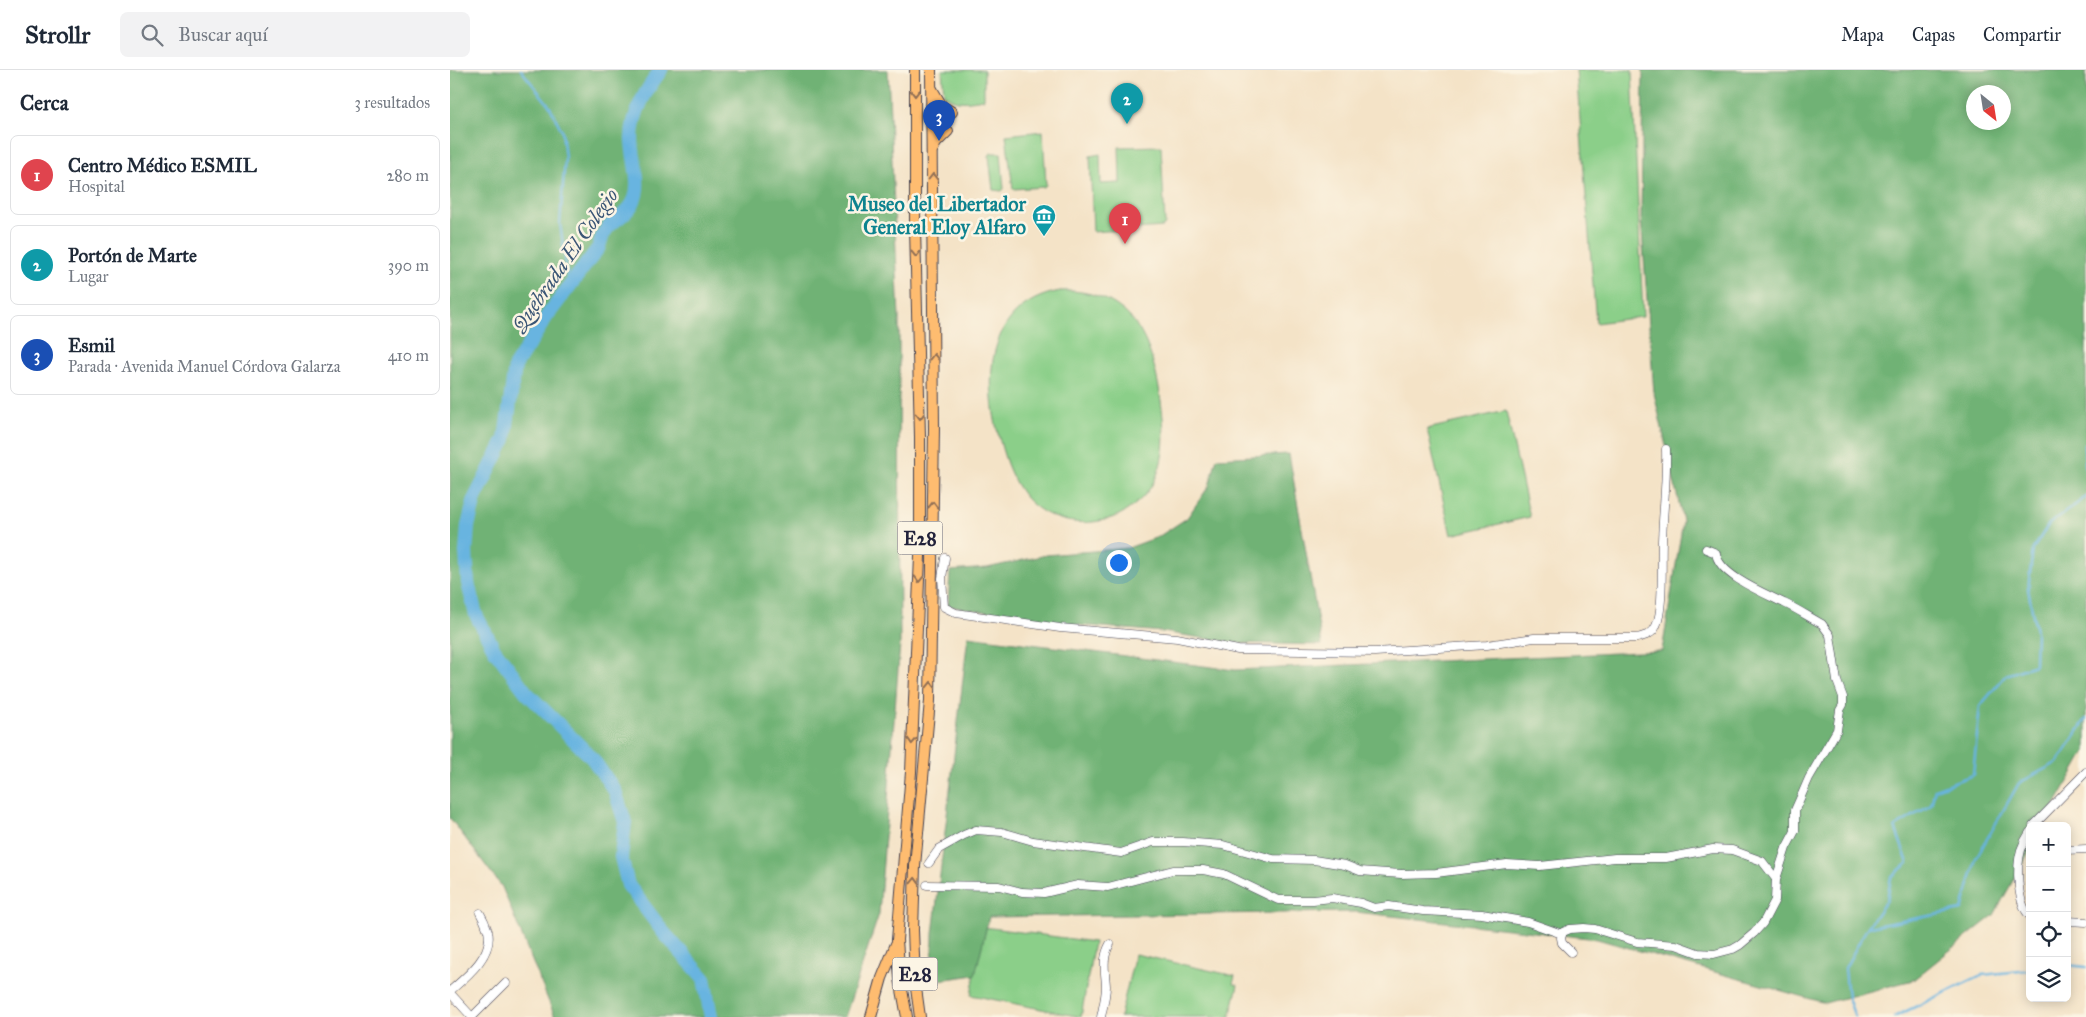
<!DOCTYPE html>
<html lang="es">
<head>
<meta charset="utf-8">
<style>
  body { margin:0; font-family:"IM FELL Great Primer",serif; background:#f2f2f3; color:#1f2937 }
  .controls { position:absolute; right:15px; bottom:15px; display:grid; overflow:hidden; border-radius:8px; box-shadow:0 2px 12px #0003 }
  .controls button { width:45px; height:45px; display:grid; place-items:center; padding:0; border:0; border-bottom:1px solid #e0e1e3; background:#fff; color:#1f2937; font:25px sans-serif }
  .compass { position:absolute; left:1516px; top:15px; width:45px; height:45px; border-radius:50%; background:#fff; box-shadow:0 2px 12px #0003; rotate:150deg }
  .you { position:absolute; left:668px; top:492px; width:18px; height:18px; margin:-12px; border:4px solid #fff; border-radius:50%; background:#1a73e8; box-shadow:0 0 0 8px #1a73e833 }
  .badge { display:grid; place-items:center; width:32px; height:32px; border-radius:50%; background:#d1495b; color:#fff; font-size:16px; font-weight:700 }
  .pin { position:absolute; translate:-50% -41px; filter:drop-shadow(0 1px 2px #0008) }
  .pin::after { content:''; position:absolute; top:26px; width:18px; height:15px; background:inherit; clip-path:polygon(0 0,100% 0,50% 100%) }
  .list { margin:0; padding:0; list-style:none }
  h2 { display:flex; justify-content:space-between; align-items:center; height:65px; margin:0; padding:0 20px; font-size:21px }
  h2 small { font-size:16px; font-weight:400; color:#747a83 }
  .list li { display:grid; grid-template-columns:32px 1fr auto; gap:15px; align-items:center; box-sizing:border-box; height:80px; margin:0 10px 10px; padding:0 10px; border:1px solid #e0e1e3; border-radius:8px }
  .list b { display:block; font-size:19px; white-space:nowrap }
  .list p { margin:0; font-size:16px; white-space:nowrap; color:#747a83 }
  .list em { font-size:16px; font-style:normal; color:#747a83 }
  .icon { flex:none; width:28px; height:28px; fill:none; stroke:currentColor; stroke-width:2; stroke-linecap:round; stroke-linejoin:round }
  .map { position:relative; flex:none; width:1636px; height:947px; overflow:hidden }
  header { display:flex; align-items:center; gap:30px; box-sizing:border-box; height:70px; padding:0 25px; background:#fff; border-bottom:1px solid #e0e1e3 }
  header strong { font-size:24px }
  nav { display:flex; gap:28px; margin-inline-start:auto; font-size:18px }
  .search { width:350px; height:45px; background:#f2f2f3; display:flex; align-items:center; gap:12px; box-sizing:border-box; padding:0 18px; border-radius:8px; color:#747a83; font-size:19px }
  main { display:flex }
  aside { flex:1; background:#fff }
  .map>svg:first-child { display:block }
  .green { fill:#8bcf89; stroke:#567862 }
  .forest { fill:#70b275; stroke:#496a58; fill-rule:evenodd }
  .lines { fill:none; stroke-linecap:round; stroke-linejoin:round }
  .stream { stroke:#67b4e0; stroke-width:2.5 }
  .river { stroke:#67b4e0; stroke-width:14 }
  .minor-casing { stroke:#423f50; stroke-width:9 }
  .major-casing { stroke:#423f50; stroke-width:12 }
  .minor { stroke:#fff; stroke-width:8 }
  .major { stroke:#febc70; stroke-width:10 }
  .oneway { stroke:#906f56 }
  .labels { text-anchor:middle; stroke-width:5; stroke-linejoin:round; paint-order:stroke }
  .shield { fill:#fcf5e5; stroke:#63616e; stroke-width:1 }
  .shield-label { font-size:19px; font-weight:bold; fill:#22223b }
  .culture-label { font-size:20px; font-weight:bold; fill:#0d838f; stroke:#fcf5e5; text-anchor:end }
  .water-label { font-size:21px; font-style:italic; fill:#3a5575; stroke:#fcf5e5 }
</style>
</head>
<body>
<header>
<strong>Strollr</strong>
<div class="search"><svg class="icon" aria-label="search" viewBox="0 0 24 24"><circle cx="10" cy="10" r="6"/><path d="M15 15l6 6"/></svg>Buscar aquí</div>
<nav><a>Mapa</a><a>Capas</a><a>Compartir</a></nav>
</header>
<main>
<aside>
<h2>Cerca<small>3 resultados</small></h2>
<ul class="list">
<li><span class="badge" style="background:#e0444e">1</span><div><b>Centro Médico ESMIL</b><p>Hospital</p></div><em>280 m</em></li>
<li><span class="badge" style="background:#0f9aa8">2</span><div><b>Portón de Marte</b><p>Lugar</p></div><em>390 m</em></li>
<li><span class="badge" style="background:#1a4fb4">3</span><div><b>Esmil</b><p>Parada · Avenida Manuel Córdova Galarza</p></div><em>410 m</em></li>
</ul>
</aside>
<div class="map">
<svg width="1636" height="947" viewBox="0 0 1636 947">
  <rect width="100%" height="100%" fill="#fcf5e5"/>
  <filter id="ink" filterUnits="userSpaceOnUse"><feTurbulence type="fractalNoise" baseFrequency=".02" numOctaves="2"/><feDisplacementMap in="SourceGraphic" scale="10" xChannelSelector="R" yChannelSelector="G"/><feConvolveMatrix kernelMatrix="1 2 1 2 8 2 1 2 1" color-interpolation-filters="sRGB"/></filter>
  <filter id="wash" filterUnits="userSpaceOnUse"><feTurbulence type="fractalNoise" baseFrequency=".0096" numOctaves="4" result="noise"/><feDisplacementMap in="SourceGraphic" scale="20" xChannelSelector="R" yChannelSelector="G"/><feGaussianBlur stdDeviation="1.12" result="paint"/><feColorMatrix in="noise" values="0 0 0 0 0 0 0 0 0 0 0 0 0 0 0 0 0 1.4 0 .05"/><feComposite in="paint" operator="in"/></filter>
  <g filter="url(#wash)">
    <rect width="100%" height="100%" fill="#f4e3c7"/>
    <g class="green">
      <path d="M 492,0 L 534,0 L 534,29 C 519,31 506,35 494,24 Z"/>
      <path d="M 1126,0 L 1182,0 L 1193,247 L 1191,247 L 1146,253 Z"/>
      <path d="M 593,61 L 596,115 L 594,117 L 563,119 L 556,65 Z"/>
      <path d="M 711,76 L 715,154 L 713,157 L 643,162 L 640,86 L 650,84 L 651,114 L 670,113 L 669,77 Z"/>
      <path d="M 541,83 L 551,83 L 554,119 L 552,121 L 543,120 L 539,86 Z"/>
      <path d="M 610,221 C 635,220 657,226 676,243 C 696,262 704,292 709,318 C 716,360 721,407 683,436 C 673,444 662,449 649,451 C 624,456 598,449 579,431 C 564,416 555,391 550,371 C 533,311 535,235 610,221 Z"/>
      <path d="M 1056,341 L 1080,447 L 1001,465 L 977,359 Z"/>
      <path d="M 534,857 L 644,872 L 631,947 L 521,925 Z"/>
      <path d="M 685,884 L 785,906 L 783,914 L 788,915 L 780,947 L 670,947 Z"/>
    </g>
    <g class="forest">
      <path d="M 0,0 L 438,0 L 449,248 L 450,574 L 429,844 L 395,947 L 105,947 L 52,817 L 0,748 Z"/>
      <path d="M 1193,0 L 1636,0 L 1636,680 L 1593,756 L 1580,756 L 1580,780 L 1544,845 L 1463,910 L 1375,933 L 1147,869 L 906,842 L 539,847 L 525,905 L 482,911 L 483,864 L 518,566 L 785,600 L 1212,581 L 1233,451 L 1204,323 L 1191,148 ZM 1524,22 L 1554,22 L 1554,52 L 1524,52 Z"/>
      <path d="M 839,384 L 872,575 L 784,573 L 713,562 L 616,554 L 498,536 L 500,501 L 537,498 L 596,485 L 678,478 L 708,467 L 737,448 L 759,416 L 767,388 Z"/>
    </g>
    <g class="lines">
      <g class="stream">
        <path d="M 71,0 L 99,35 L 112,61 L 115,88 L 110,154 L 119,215"/>
        <path d="M 1636,374 L 1634,376 L 1636,403"/>
        <path d="M 1419,857 L 1512,840 L 1526,788 L 1569,713 L 1608,692 L 1636,649"/>
        <path d="M 1617,895 L 1636,897"/>
        <path d="M 1295,947 L 1296,947"/>
        <path d="M 1405,947 L 1398,928 L 1395,898 L 1417,858 L 1437,830 L 1441,807 L 1458,793 L 1445,757 L 1481,735 L 1485,719 L 1523,705 L 1530,636 L 1556,605 L 1585,595 L 1586,561 L 1578,519 L 1583,479 L 1599,454 L 1636,427"/>
        <path d="M 1444,947 L 1532,905 L 1580,900"/>
      </g>
      <path class="river" d="M 211,0 C 196,20 182,43 182,69 C 182,89 193,114 183,133 C 172,152 155,149 149,177 L 97,246 L 65,296 L 55,369 L 25,428 L 18,456 L 16,482 L 18,513 L 26,545 L 44,579 L 76,622 L 142,688 L 165,721 L 175,752 L 171,787 L 178,815 L 214,863 L 254,908 L 261,947"/>
    </g>
  </g>
  <g filter="url(#ink)">
    <g class="lines">
      <g class="minor-casing">
        <g id="minor">
          <path d="M 495,488 L 492,508 L 494,537 L 506,543 L 610,558 L 727,568 L 788,580 L 925,582 L 1037,575 L 1084,568 L 1187,568 C 1195,566 1203,564 1206,556 C 1214,540 1211,492 1212,471 C 1213,440 1217,410 1216,379"/>
          <path d="M 1583,756 L 1636,702"/>
          <path d="M 1580,762 C 1576,768 1573,774 1571,780 C 1566,797 1567,834 1580,846"/>
          <path d="M 1617,780 L 1636,779"/>
          <path d="M 479,793 L 489,779 L 514,765 L 526,760 L 552,762 L 583,771 L 671,783 L 703,772 L 733,772 L 773,775 L 823,789 L 864,790 L 895,795 L 910,801 L 951,804 L 986,803 L 1057,794 L 1090,796 L 1165,788 L 1216,788 L 1263,779 L 1282,780 L 1312,791 L 1326,809"/>
          <path d="M 477,815 L 549,816 L 572,822 L 594,823 L 628,815 L 658,817 L 723,800 L 753,800 L 774,804 L 828,830 L 863,830 L 882,828 L 911,833 L 924,838 L 939,836 L 973,841 L 1032,844 L 1078,852 L 1112,864"/>
          <path d="M 1617,851 L 1636,852"/>
          <path d="M 1121,882 L 1112,873 L 1111,868 L 1113,862 L 1120,859 L 1134,858 L 1145,859 L 1187,872 L 1226,875 L 1248,883 L 1264,884 L 1283,879 L 1290,875 L 1304,863 L 1313,853 L 1325,830 L 1326,809 L 1336,778 L 1345,761 L 1345,740 L 1349,731 L 1359,708 L 1387,660 L 1390,640 L 1393,635 L 1393,627 L 1387,611 L 1380,565 L 1372,554 C 1359,547 1347,539 1334,533 C 1316,524 1268,505 1266,483 L 1256,479"/>
          <path d="M 0,921 C 16,907 44,885 38,861 C 36,855 33,848 30,843"/>
          <path d="M 0,923 L 22,947"/>
          <path d="M 22,947 L 56,913"/>
          <path d="M 651,947 C 653,937 656,926 656,916 C 655,900 652,888 660,874"/>
        </g>
      </g>
      <g class="major-casing">
        <g id="major">
          <path d="M 482,19 L 492,36 L 502,42"/>
          <path d="M 483,79 L 486,73 L 498,61"/>
          <path d="M 421,947 L 432,908 L 446,874"/>
          <path d="M 457,947 L 450,909 L 447,870 L 461,702 L 470,486 L 470,367 L 465,157 L 465,0"/>
          <path d="M 470,947 L 465,911 L 463,860 L 465,796 L 480,631 L 484,358 L 481,0"/>
        </g>
      </g>
      <use href="#minor" class="minor"/>
      <use href="#major" class="major"/>
    </g>
    <defs><path id="oneway-chevron" d="M-2-3.5L2.5 0L-2 3.5" fill="none" stroke-width="1.6" stroke-linecap="round" stroke-linejoin="round" transform="scale(1.25)"/></defs>
    <g class="oneway">
      <use href="#oneway-chevron" transform="translate(465 23) rotate(90)"/>
      <use href="#oneway-chevron" transform="translate(483 107) rotate(-90)"/>
      <use href="#oneway-chevron" transform="translate(466 184) rotate(89)"/>
      <use href="#oneway-chevron" transform="translate(484 287) rotate(-90)"/>
      <use href="#oneway-chevron" transform="translate(470 346) rotate(89)"/>
      <use href="#oneway-chevron" transform="translate(483 435) rotate(-89)"/>
      <use href="#oneway-chevron" transform="translate(469 509) rotate(92)"/>
      <use href="#oneway-chevron" transform="translate(481 615) rotate(-89)"/>
      <use href="#oneway-chevron" transform="translate(462 671) rotate(93)"/>
      <use href="#oneway-chevron" transform="translate(465 811) rotate(-88)"/>
    </g>
  </g>
  <defs>
    <g id="museum-pin" transform="scale(1.25)"><path d="M0 17L-7.5 6A9.5 9.5 0 1 1 7.5 6Z" fill="#0f9aa8" stroke="#fcf5e5"/><path d="M0-6L6-3V-2H-6V-3ZM-5-1h2V3h-2ZM-1-1h2V3h-2ZM3-1h2V3H3ZM-6 4H6V6H-6Z" fill="#fff"/></g>
  </defs>
  <g fill-rule="evenodd">
    <use href="#museum-pin" x="594" y="146"/>
  </g>
  <g class="labels">
    <g class="shield">
      <rect x="447.5" y="451.5" width="45" height="33" rx="4"/>
      <rect x="442.5" y="887.5" width="45" height="33" rx="4"/>
    </g>
    <g class="shield-label">
      <text x="470" y="475">E28</text>
      <text x="465" y="911">E28</text>
    </g>
    <g class="culture-label">
      <text x="576" y="141">Museo del Libertador<tspan x="576" dy="23">General Eloy Alfaro</tspan></text>
    </g>
    <g class="water-label">
      <text transform="translate(115 190) rotate(-55)" y="7">Quebrada El Colegio</text>
    </g>
  </g>
</svg>
<div class="controls">
<button>+</button>
<button>−</button>
<button><svg class="icon" aria-label="locate" viewBox="0 0 24 24"><circle cx="12" cy="12" r="6"/><path d="M12 2v4M12 18v4M2 12h4M18 12h4"/></svg></button>
<button><svg class="icon" aria-label="layers" viewBox="0 0 24 24"><path d="M12 4l9 5-9 5-9-5zM3 14l9 5 9-5"/></svg></button>
</div>
<svg class="compass" viewBox="-18 -18 36 36"><path d="M0-13l5 13h-10z" fill="#e53935"/><path d="M0 13l5-13h-10z" fill="#747a83"/></svg>
<div class="you"></div>
<div class="pin badge" style="left:675px;top:174px;background:#e0444e">1</div>
<div class="pin badge" style="left:677px;top:54px;background:#0f9aa8">2</div>
<div class="pin badge" style="left:489px;top:71px;background:#1a4fb4">3</div>
</div>
</main>
</body>
</html>
